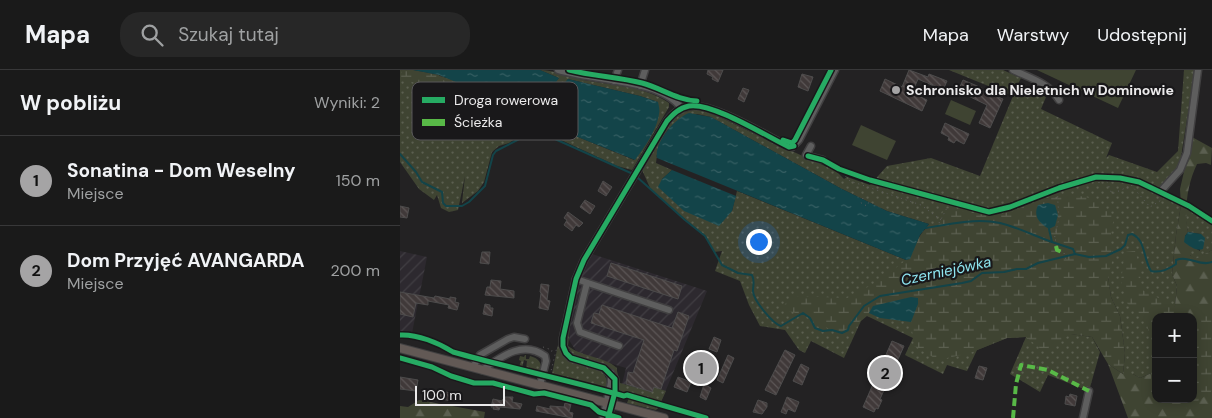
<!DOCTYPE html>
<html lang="pl">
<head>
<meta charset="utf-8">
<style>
  body { margin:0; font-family:"DM Sans",sans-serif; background:#272727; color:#f1f3f6 }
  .controls { position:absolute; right:15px; bottom:15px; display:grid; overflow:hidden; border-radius:10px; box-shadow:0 2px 12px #0003 }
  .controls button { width:45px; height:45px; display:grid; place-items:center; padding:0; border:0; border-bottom:1px solid #383839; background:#1a1a1a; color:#f1f3f6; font:25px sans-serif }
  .scale { position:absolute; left:15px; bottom:12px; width:90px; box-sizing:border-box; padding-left:5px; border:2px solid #ebeaeb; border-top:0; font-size:14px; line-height:18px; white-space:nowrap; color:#ebeaeb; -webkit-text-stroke:4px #19181a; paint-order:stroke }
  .you { position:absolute; left:358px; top:171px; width:18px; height:18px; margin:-12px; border:4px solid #fff; border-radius:50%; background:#1a73e8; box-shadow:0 0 0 8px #1a73e833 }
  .badge { display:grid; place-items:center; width:32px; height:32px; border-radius:50%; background:#a5a4a5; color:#111; font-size:16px; font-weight:700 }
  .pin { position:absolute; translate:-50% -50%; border:2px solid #fff; box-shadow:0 1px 5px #0006 }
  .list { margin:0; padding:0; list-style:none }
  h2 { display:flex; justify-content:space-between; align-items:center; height:65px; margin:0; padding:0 20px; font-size:21px }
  h2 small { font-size:16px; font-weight:400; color:#9fa1a2 }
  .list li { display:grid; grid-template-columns:32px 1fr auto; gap:15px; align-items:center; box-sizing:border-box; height:90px; padding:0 20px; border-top:1px solid #383839 }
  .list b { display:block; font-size:19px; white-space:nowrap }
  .list p { margin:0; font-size:16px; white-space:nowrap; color:#9fa1a2 }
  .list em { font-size:16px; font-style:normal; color:#9fa1a2 }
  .icon { flex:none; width:28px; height:28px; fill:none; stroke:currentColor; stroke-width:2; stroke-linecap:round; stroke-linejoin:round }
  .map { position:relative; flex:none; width:812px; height:348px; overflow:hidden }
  header { display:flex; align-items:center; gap:30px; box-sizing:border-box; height:70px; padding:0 25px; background:#1a1a1a; border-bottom:1px solid #383839 }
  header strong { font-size:24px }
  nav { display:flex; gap:28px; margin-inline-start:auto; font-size:18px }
  .search { width:350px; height:45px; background:#272727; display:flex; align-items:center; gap:12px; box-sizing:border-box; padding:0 18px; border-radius:20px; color:#9fa1a2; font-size:19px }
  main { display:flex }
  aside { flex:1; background:#1a1a1a }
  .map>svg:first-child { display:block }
  .industrial { fill:url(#industrial-furrows) }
  .green { fill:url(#green-dots); fill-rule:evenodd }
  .forest { fill:url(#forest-firs) }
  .wetland { fill:url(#wetland-marsh) }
  .pitch { fill:#3f4432 }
  .water { fill:url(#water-ripples) }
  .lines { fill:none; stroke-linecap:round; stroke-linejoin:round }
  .stream { stroke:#134449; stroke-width:2 }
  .building { fill:url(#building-back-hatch); stroke:#4d4c4c }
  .minor-casing { stroke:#414041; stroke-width:9 }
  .major-casing { stroke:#414041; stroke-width:10 }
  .path { stroke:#5c5c5c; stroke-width:1; stroke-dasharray:1 4; stroke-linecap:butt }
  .minor { stroke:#5e5e5e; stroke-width:6 }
  .major { stroke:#625955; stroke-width:8 }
  .quiet { stroke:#58b947; stroke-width:4; stroke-dasharray:8 4; stroke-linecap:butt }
  .cycleway-casing { stroke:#19181a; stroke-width:8 }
  .cycleway { stroke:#26ab63; stroke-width:5 }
  .poi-dot { fill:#a5a4a5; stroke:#19181a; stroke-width:2 }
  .labels { text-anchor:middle; stroke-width:4.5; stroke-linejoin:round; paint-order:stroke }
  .poi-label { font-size:14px; font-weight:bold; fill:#ebeaeb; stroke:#19181a; text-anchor:start }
  .water-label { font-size:15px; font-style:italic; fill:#8ee5f0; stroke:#19181a }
  .key { fill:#19181a; stroke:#585759; stroke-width:1 }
  .key-label { font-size:14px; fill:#ebeaeb }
</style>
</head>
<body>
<header>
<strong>Mapa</strong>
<div class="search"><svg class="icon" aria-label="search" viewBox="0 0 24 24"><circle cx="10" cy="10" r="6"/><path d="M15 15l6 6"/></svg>Szukaj tutaj</div>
<nav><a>Mapa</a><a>Warstwy</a><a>Udostępnij</a></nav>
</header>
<main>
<aside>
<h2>W pobliżu<small>Wyniki: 2</small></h2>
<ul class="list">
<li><span class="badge">1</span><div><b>Sonatina - Dom Weselny</b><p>Miejsce</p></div><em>150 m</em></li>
<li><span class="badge">2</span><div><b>Dom Przyjęć AVANGARDA</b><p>Miejsce</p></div><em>200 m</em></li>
</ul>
</aside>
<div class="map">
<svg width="812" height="348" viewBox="0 0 812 348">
  <defs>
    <pattern id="industrial-furrows" width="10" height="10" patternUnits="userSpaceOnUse" patternTransform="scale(1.25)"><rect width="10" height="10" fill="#2d292f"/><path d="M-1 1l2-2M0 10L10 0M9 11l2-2" fill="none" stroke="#413e43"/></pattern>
    <pattern id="green-dots" width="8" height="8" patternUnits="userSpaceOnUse" patternTransform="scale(1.25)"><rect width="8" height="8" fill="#3f4432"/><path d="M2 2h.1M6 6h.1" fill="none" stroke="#5b5f50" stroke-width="1.8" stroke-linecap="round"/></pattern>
    <pattern id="forest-firs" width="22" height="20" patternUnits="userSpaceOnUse" patternTransform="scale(1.25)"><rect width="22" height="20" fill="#3f4432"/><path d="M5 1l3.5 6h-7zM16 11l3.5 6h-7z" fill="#5b5f50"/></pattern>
    <pattern id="wetland-marsh" width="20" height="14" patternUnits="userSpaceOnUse" patternTransform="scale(1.25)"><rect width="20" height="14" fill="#3f4432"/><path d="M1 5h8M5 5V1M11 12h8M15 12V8" fill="none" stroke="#5b5f50"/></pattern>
    <pattern id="water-ripples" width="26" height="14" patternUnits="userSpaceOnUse" patternTransform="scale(1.25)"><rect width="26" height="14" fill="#134449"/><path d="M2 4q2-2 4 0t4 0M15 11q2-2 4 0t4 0" fill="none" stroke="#365f63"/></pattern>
    <pattern id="building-back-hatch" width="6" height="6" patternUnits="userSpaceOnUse" patternTransform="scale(1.25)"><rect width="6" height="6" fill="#403939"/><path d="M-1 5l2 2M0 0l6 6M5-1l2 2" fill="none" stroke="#5c5656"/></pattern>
  </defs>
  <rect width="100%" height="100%" fill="#232223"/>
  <g class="industrial">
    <path d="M 0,181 L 27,187 L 12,263 L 0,261 Z"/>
    <path d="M 192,184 L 307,221 L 261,332 L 221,318 L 226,298 L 178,284 L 169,270 L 171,247 L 179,211 L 185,196 Z"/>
  </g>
  <g class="green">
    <path d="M 0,0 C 44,0 88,25 128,42 L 159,8 L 140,0 C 152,0 160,4 171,7 C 204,16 240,13 269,33 L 269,37 L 232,100 L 217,96 L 159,69 L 129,59 L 109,73 L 99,76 L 92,82 L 84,112 L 78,121 L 62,133 L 65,106 L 58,140 L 49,142 L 41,138 L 37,125 L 34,130 L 19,119 L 0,92 ZM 168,9 L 240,26 L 258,32 L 234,90 L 139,51 Z"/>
    <path d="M 549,0 L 603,0 L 621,8 L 618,14 L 646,27 L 641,39 L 712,73 L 706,88 L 709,85 L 757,102 L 778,81 L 784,0 L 795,0 L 779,99 L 755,121 L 781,135 L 776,165 L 772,204 L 777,216 L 774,245 L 756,247 L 754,302 L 740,308 L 733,304 L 723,304 L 725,283 L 720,246 L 711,227 L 708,207 L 671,264 L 692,267 L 700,282 L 689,321 L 648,305 L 640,322 L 610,304 L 626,267 L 607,268 L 577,280 L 567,301 L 547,295 L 543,304 L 505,285 L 513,268 L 467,246 L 461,251 L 444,288 L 411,271 L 405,283 L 399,280 L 385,260 L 360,256 L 349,235 L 340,211 L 315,201 L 322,181 L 314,182 L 305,166 L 251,120 L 242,100 L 261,66 L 273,50 L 284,42 L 299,39 L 324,49 L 365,69 L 436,101 L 444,109 L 447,107 L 470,115 L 487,96 L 531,88 L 580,106 L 613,26 ZM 297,44 L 311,47 L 442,119 L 487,141 L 529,154 L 506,190 L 337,121 L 332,141 L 262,109 L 272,100 L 256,93 C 257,88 256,85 258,81 C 266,56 273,52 297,44 Z"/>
    <path d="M 786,136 L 812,151 L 812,180 L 796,190 L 790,185 L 790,175 L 800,181 L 801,164 L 788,162 L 785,145 Z"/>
    <path d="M 171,247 L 168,276 C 184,288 204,286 217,298 L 217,301 L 220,313 L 252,322 L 254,317 L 266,321 L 260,334 L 220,322 C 215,311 221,304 206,295 L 173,285 L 167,275 Z"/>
    <path d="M 158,275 C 169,306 210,286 207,318 L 152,304 Z"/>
    <path d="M 125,285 L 126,285 L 126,289 L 129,289 L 130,286 C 138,288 143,293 140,301 L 126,299 L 127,291 L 124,290 L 122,298 L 119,297 L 121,291 L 119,290 L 120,286 L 124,287 Z"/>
    <path d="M 229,328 L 260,336 L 256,340 L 227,333 Z"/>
  </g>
  <g class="forest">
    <path d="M 792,67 L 812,78 L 811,95 L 806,93 L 797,94 C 787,115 784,139 788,162 L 785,166 L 790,175 L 790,185 L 796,189 L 812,180 L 812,348 L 728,348 L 708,294 L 723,304 L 733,304 L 740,308 L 754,302 L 756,299 L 756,329 L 793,329 L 793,247 L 774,245 L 777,216 L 772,204 L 776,165 L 781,135 L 780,119 Z"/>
    <path d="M 19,330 L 85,342 L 84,348 L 0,348 L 0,336 L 8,337 Z"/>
  </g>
  <g class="wetland">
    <path d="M 2,0 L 13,0 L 39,5 L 41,9 L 79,26 L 77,40 L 10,11 L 0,9 Z"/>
    <path d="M 666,126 C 694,126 694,128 714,147 L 710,170 L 713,188 L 708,206 L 711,227 L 720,246 L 725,283 L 723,304 L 708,294 L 692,267 L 670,264 L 646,283 L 626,267 L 607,268 L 570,283 L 538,290 L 514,276 L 511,252 L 518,234 L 473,236 L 469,243 L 446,264 C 432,264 423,254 411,248 C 402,244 391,242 381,239 L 392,226 L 447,228 L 479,211 L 506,190 L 510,189 C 515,175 521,156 537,153 L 545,138 L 590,146 L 611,142 L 645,128 Z"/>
    <path d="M 735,181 L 741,200 L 739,219 C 763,227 786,249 812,246 L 812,321 L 787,339 L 781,329 L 793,329 L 793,247 L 756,247 L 756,323 L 751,325 L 751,273 L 747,254 L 727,233 L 721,211 L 725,182 Z"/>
  </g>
  <g class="pitch">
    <path d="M 637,0 L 736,0 L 718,38 Z"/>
    <path d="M 551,30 L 576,41 L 570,55 L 545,44 Z"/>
    <path d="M 461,55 L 496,71 L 487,90 L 452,75 Z"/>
  </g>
  <g class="water">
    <path d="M 13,0 L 140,0 L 159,8 L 149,22 L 129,42 L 39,5 Z"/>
    <path d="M 168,9 L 240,26 L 258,32 C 259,36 260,41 259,44 C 257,60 244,78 235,90 L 138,51 L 135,45 Z"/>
    <path d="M 289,43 L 311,47 L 442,119 L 487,141 L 529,154 L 520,165 L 510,189 L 506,190 L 257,88 C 254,73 275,48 289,43 Z"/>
    <path d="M 272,100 L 336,126 L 332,141 L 319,156 L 284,141 L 258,117 L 262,109 Z"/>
    <path d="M 648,133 L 655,135 L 658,145 L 655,156 L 649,159 C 639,153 633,146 638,135 Z"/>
    <path d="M 788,162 L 801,164 L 805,168 L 803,179 C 797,182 789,176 784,172 L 785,166 Z"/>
    <path d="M 511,227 L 518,228 L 518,234 L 511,252 L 480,248 L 469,243 L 473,236 Z"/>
  </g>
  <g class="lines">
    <g class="stream">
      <path d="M 0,84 L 16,102 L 22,112 L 42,122 L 43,133 L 46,136 L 62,136 L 69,132 L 85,116 L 93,85 L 96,81 L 131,63 L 146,65 L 233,104"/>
      <path d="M 237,107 L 285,150 L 305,166 L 322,195 L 338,203 L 352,205 C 355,211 353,215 353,221 C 353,230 373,254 381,256 L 403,243 L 410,248 L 415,258 L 423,261 L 432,260 L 442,263 L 448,260 L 449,256 L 464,236 L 480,226 L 562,213 L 571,211 L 582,203 L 604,202 L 617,199 L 626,199 L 638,193 L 675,184 L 689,187 L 706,186 L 721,179 L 725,175 L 728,165 L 732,164 C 746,170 743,189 751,201 C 760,203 769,199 776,194 L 776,190 C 789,185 800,197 812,192"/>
      <path d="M 526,158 C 549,154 576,148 600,153 C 617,157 635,166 652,172"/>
      <path d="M 649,159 L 652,172 L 673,179 L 675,184"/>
    </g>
  </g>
  <g class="building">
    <path d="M 308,0 L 323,0 L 318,12 L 312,9 L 313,7 L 307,4 Z"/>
    <path d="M 509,0 L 528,7 L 529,4 L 547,11 L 543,20 L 518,9 L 512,23 L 527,30 L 522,41 L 480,21 L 485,9 L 502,17 Z"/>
    <path d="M 402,4 L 413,7 L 408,21 L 398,17 Z"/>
    <path d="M 563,10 L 582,18 L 581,20 L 603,29 L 590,58 L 579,53 L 587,35 L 558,21 Z"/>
    <path d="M 343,18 L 349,20 L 344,32 L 338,29 Z"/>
    <path d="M 545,53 L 569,64 L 564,74 L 556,70 L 554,73 L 548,70 L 549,67 L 541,63 Z"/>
    <path d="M 203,111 L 212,117 L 206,126 L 198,121 Z"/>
    <path d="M 185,130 L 195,136 L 190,144 L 180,137 Z"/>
    <path d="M 0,136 L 9,138 L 7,148 L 0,147 Z"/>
    <path d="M 168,142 L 183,153 L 179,157 L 176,155 L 172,161 L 164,155 L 167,150 L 164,148 Z"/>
    <path d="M 82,182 L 90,182 L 89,194 L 80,193 Z"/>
    <path d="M 211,193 L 282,216 L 278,229 L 207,206 Z"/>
    <path d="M 91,210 L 101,211 L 100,219 L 114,221 L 114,228 L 85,225 L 87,217 L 90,217 Z"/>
    <path d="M 141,214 L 149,215 L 147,230 L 150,231 L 148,240 L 139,238 L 141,223 L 140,222 Z"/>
    <path d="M 0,222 L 34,228 L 35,226 L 50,229 L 50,227 L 56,228 L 55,232 L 59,233 L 57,240 L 48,238 L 49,235 L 28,231 L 28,235 L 16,233 L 13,247 L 0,244 Z"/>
    <path d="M 85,234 L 90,235 L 90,238 L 93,238 L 92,246 L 83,244 Z"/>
    <path d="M 202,235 L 272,258 L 278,242 L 289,246 L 277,281 L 274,280 L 261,319 L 254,317 L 252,322 L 226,314 L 228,302 L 233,303 L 244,270 L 191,253 L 194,243 L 199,244 Z"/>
    <path d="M 314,267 L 321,270 L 317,282 L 309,279 Z"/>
    <path d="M 492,271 L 504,276 L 480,329 L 482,330 L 478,339 L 476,338 L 474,342 L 463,337 Z"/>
    <path d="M 385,280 L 395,285 L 376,325 L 365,320 Z"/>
    <path d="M 300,284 L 306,287 L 305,290 L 310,292 L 299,316 L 289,311 Z"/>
    <path d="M 328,285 L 334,288 L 323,313 L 317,310 Z"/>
    <path d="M 401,294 L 409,298 L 402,315 L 393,311 Z"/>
    <path d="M 579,296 L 587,298 L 583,310 L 575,308 Z"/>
    <path d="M 0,307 L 18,310 L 16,321 L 0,319 Z"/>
    <path d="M 278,307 L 291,312 L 287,322 L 274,317 Z"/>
    <path d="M 304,314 L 311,318 L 306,330 L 300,327 Z"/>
    <path d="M 46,322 L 60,325 L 59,330 L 51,329 L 51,331 L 33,327 L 34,323 L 45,325 Z"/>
    <path d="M 670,324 L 677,326 L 675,336 L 665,334 L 666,326 L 669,327 Z"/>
    <path d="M 105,327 L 113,327 L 112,332 L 122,334 L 120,339 L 100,337 L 99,340 L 93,339 L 94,337 L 91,337 L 93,329 L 102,331 L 103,329 L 105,329 Z"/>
    <path d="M 387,327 L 399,332 L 395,342 L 388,339 L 386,344 L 381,342 Z"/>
    <path d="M 358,330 L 367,333 L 367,337 L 362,344 L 353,342 Z"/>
    <path d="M 165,333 L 171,334 L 169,342 L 173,343 L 172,348 L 136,341 L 137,336 L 150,339 L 150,336 L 164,337 Z"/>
  </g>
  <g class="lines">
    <g class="minor-casing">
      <g id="minor">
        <path d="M 158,0 C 192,11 261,9 281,38"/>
        <path d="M 613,0 C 630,8 649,13 659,30"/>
        <path d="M 214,11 L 218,0"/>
        <path d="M 240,16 L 245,0"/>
        <path d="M 406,85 L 411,76"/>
        <path d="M 408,86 L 423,90"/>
        <path d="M 760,122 L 780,100 L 787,83 L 798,0"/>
        <path d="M 176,209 L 269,240"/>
        <path d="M 187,213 L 177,253 L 180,262 L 219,276"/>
        <path d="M 73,297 L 80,285 L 108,269 L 114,267 L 125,269"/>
        <path d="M 82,300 C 102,286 123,270 145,286 L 146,291 L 140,315"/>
        <path d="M 203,348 L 211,313 L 211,303"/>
        <path d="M 208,348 L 215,322 L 215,309 L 204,298 L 171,288 L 166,283 L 163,276 L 163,268 L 176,209 L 184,190 L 267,51 C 273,44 279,38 289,36 C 311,32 365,65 387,76 L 392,77 L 399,70 L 435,0"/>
        <path d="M 683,348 L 689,321"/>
      </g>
    </g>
    <g class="major-casing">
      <path id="major" d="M 0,278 L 264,348"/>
    </g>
    <g class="path">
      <path d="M 439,99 L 450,111 L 521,135 L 541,150"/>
      <path d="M 699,107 L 699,113"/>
      <path d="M 705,107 L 712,124 L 739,112"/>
      <path d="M 731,115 L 750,137 L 768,126"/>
      <path d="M 463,128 L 461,133 L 467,136 L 469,132"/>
      <path d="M 539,153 L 550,132"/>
      <path d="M 656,170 L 654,170 L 659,148 L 657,119"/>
      <path d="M 656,176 L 657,172"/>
      <path d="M 664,183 L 666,190"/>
      <path d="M 143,277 L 152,280 L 151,284"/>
      <path d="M 49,282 L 51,278"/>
      <path d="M 41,303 L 44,300 C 53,307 70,310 81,310 L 82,314 L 93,315 L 133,325 L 143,325 L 190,337 L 199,344"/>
      <path d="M 150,305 L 157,277"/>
    </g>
    <use href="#minor" class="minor"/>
    <use href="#major" class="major"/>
    <g class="quiet">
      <path d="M 656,176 L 657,180 L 664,183"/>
      <path d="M 613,348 L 616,314 L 621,295 L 648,300 L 689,321"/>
    </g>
    <g class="cycleway-casing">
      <g id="cycleway">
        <path d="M 169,0 C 193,6 218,7 242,13 C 261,18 277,30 297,31"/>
        <path d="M 383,70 L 392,73 L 395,70 L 431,0"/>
        <path d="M 408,86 L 423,90 L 439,99 L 470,110 L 589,142 L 610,137 L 659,118 L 696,107 L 720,108 L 739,112 L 760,122 L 789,136 L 812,151"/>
        <path d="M 0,265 C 17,264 39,273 53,282 C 110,298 167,310 224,326 L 227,325 L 306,348"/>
        <path d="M 0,288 L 32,297 L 51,306 L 74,313 L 93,313 L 134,324 L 144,323 L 191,335 L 199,342 L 219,348"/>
        <path d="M 208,348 L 215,322 L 215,309 L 204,298 L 171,288 L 166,283 L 163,276 L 163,268 L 176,209 L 184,190 L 267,51 C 273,44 279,38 289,36 C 312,32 366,66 389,77 L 394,76"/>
      </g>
    </g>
    <use href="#cycleway" class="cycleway"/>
  </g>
  <circle class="poi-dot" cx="496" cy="20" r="5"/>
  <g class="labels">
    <g class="poi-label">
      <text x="506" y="25">Schronisko dla Nieletnich w Dominowie</text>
    </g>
    <g class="water-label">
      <text transform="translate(546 201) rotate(-12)" y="5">Czerniejówka</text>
    </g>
  </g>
  <rect x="12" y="12" width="166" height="58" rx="8" class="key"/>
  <rect x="22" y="27" width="23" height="6" fill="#26ab63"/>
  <rect x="22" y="49" width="23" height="7" fill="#58b947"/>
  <g class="key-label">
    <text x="54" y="35">Droga rowerowa</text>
    <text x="54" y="57">Ścieżka</text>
  </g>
</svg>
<div class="controls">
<button>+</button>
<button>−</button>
</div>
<div class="scale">100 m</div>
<div class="you"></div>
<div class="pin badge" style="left:301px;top:298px">1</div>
<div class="pin badge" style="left:485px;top:303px">2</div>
</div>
</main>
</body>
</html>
